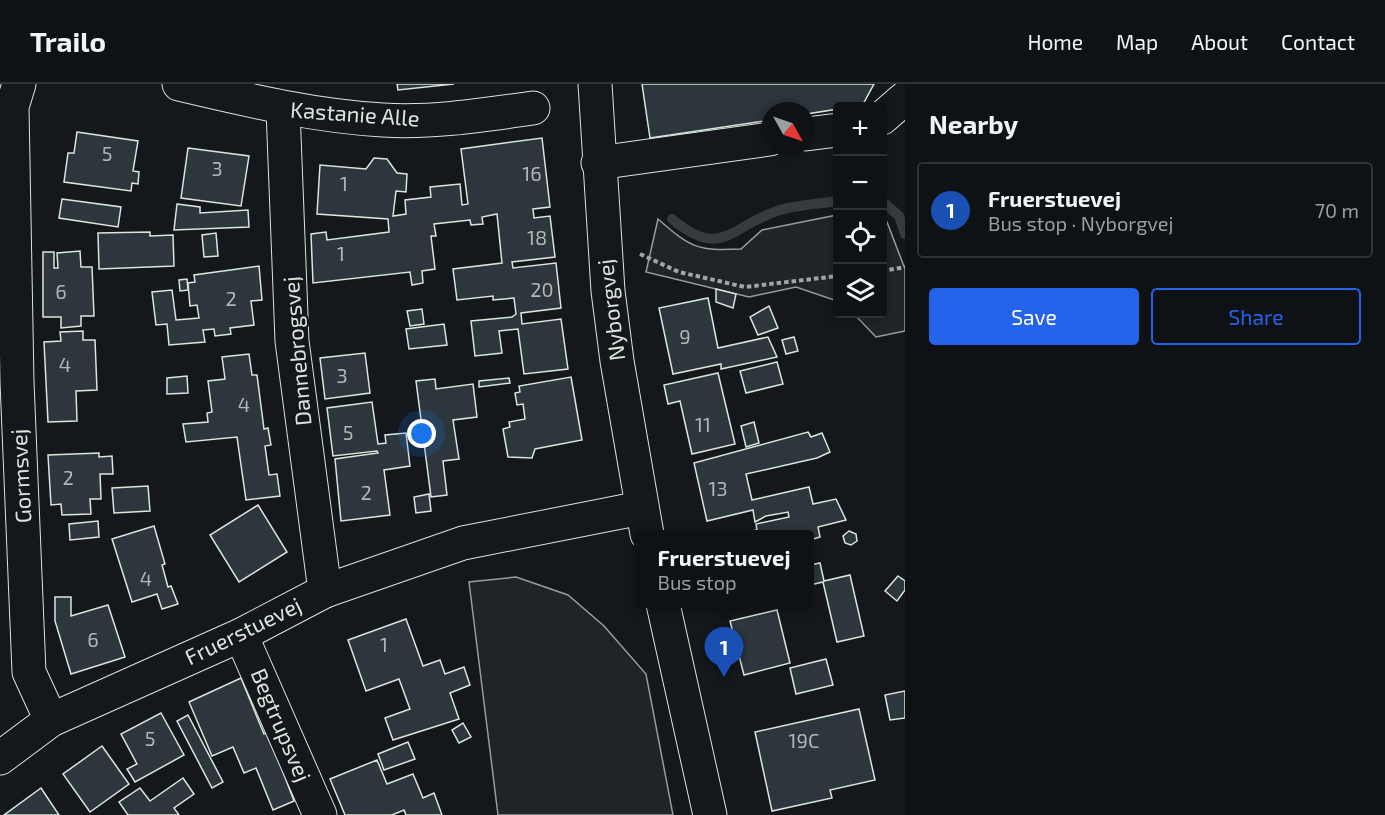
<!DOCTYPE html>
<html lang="en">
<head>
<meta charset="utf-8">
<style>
  body { margin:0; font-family:"Exo 2",sans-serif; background:#181b1e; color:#f1f3f6 }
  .controls { position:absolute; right:18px; top:18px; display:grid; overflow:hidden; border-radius:6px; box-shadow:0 3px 9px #0003 }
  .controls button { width:54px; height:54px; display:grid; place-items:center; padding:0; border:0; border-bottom:2px solid #2f3234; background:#0f1215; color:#f1f3f6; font:30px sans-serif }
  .compass { position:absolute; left:761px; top:18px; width:54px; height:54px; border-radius:50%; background:#0f1215; box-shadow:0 3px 9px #0003; rotate:130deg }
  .you { position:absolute; left:422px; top:350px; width:21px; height:21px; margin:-15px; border:4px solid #fff; border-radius:50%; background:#1a73e8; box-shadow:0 0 0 9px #1a73e833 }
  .badge { display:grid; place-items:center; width:39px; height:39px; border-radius:50%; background:#2563eb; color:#fff; font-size:20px; font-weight:700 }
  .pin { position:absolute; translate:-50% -50px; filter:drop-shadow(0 2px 3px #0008) }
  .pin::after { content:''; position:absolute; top:32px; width:21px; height:18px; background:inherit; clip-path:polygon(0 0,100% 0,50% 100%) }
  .popup { position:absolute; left:634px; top:446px; width:180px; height:78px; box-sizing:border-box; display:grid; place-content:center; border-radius:6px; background:#0f1215; filter:drop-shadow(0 2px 4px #0005); font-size:20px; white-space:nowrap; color:#9b9ea0 }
  .popup b { font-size:22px; color:#f1f3f6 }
  .popup::after { content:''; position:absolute; left:50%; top:100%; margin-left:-12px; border:12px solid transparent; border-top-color:#0f1215 }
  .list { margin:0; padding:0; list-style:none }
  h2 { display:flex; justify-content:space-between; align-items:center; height:78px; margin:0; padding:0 24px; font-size:26px }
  h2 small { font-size:20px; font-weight:400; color:#9b9ea0 }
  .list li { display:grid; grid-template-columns:39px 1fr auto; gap:18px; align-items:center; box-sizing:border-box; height:96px; margin:0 12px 12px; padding:0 12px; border:2px solid #2f3234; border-radius:6px }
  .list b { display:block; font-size:22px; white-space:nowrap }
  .list p { margin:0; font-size:20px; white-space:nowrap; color:#9b9ea0 }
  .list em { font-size:20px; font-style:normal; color:#9b9ea0 }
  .actions { display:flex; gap:12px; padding:18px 24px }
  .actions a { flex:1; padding:14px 0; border:2px solid #2563eb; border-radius:6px; text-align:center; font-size:21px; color:#2563eb }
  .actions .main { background:#2563eb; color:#fff }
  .icon { flex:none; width:33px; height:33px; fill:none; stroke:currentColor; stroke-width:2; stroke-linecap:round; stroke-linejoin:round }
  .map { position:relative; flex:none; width:905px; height:731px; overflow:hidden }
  header { display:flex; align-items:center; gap:36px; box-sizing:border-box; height:84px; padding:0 30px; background:#0f1215; border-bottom:2px solid #2f3234 }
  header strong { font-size:28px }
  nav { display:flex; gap:33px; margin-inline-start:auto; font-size:21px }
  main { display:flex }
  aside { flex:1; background:#0f1215 }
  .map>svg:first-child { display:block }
  .green { fill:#202428; stroke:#939e99; stroke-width:1.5 }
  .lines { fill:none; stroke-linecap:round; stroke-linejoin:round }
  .stream { stroke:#363b3e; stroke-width:10 }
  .building { fill:#2c363c; stroke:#d8e6dc; stroke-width:1.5 }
  .minor-casing { stroke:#d8e6dc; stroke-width:35 }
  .path { stroke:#9da8a2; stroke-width:4; stroke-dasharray:4.5 3; stroke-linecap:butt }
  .minor { stroke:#14181c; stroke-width:33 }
  .labels { text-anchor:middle; stroke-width:4.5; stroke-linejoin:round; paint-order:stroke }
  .number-label { font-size:20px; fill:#adbab4 }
  .street-label { font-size:22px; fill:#d8e6dc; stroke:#14181c }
</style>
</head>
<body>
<header>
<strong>Trailo</strong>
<nav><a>Home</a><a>Map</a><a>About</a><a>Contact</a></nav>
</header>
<main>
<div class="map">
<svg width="905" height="731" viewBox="0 0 905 731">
  <rect width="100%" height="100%" fill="#14181c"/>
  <g class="green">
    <path d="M 837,131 L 837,217 L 796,203 L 749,213 L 646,188 L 658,135 C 691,164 697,167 741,165 L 762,146 Z"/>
    <path d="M 883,135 L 887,138 L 905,185 L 905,247 L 876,253 L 854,230 L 882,230 Z"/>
    <path d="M 516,493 L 568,511 L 604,542 L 646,590 L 673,731 L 498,731 L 469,498 Z"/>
  </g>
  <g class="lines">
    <g class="stream">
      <path d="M 882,117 L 899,132 L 905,150"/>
      <path d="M 672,135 C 721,176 730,143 777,127 C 796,121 818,120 838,117"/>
    </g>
  </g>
  <g class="building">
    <path d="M 397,0 L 454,0 L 398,6 Z"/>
    <path d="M 642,0 L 874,0 L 862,22 L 838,22 L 838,25 L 806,30 L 806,27 L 770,27 L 770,36 L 650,54 Z"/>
    <path d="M 77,48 L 138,57 L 133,87 L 139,88 L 138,100 L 132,99 L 131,107 L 64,98 L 68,69 L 74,69 Z"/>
    <path d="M 542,54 L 550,123 L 533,125 L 534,134 L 550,132 L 555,173 L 512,178 L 513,184 L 556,179 L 561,224 L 521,229 L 522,240 L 561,235 L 568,285 L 524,290 L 518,245 L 499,247 L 502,269 L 475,272 L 471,237 L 512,233 L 516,230 L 514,214 L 493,216 L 493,212 L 457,216 L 453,185 L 502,179 L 497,130 L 482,133 L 483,140 L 471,141 L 470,136 L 434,140 L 436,152 L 431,152 L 435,185 L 422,187 L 423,199 L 412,201 L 410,188 L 313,199 L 311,150 L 326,148 L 327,156 L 389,148 L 388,135 L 317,130 L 320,81 L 366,85 L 374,74 L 387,75 L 397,89 L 407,90 L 406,108 L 396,107 L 393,132 L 406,130 L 405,116 L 431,113 L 430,103 L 460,100 L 462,121 L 468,120 L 461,65 Z"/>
    <path d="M 188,64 L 249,72 L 241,122 L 181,114 Z"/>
    <path d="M 62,115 L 121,123 L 118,143 L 59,134 Z"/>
    <path d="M 177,120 L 200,123 L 200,129 L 248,126 L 249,143 L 174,146 Z"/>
    <path d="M 150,148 L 150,152 L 173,151 L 174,182 L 99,185 L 98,149 Z"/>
    <path d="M 216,149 L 218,172 L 204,173 L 202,151 Z"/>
    <path d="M 80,167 L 81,183 L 92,183 L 94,232 L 81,232 L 81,242 L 61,244 L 61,233 L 43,233 L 43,168 L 54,168 L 54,184 L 58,184 L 57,169 Z"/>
    <path d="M 259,182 L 262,216 L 251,217 L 254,241 L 230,244 L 231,250 L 215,252 L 214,245 L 203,246 L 205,258 L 169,261 L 167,240 L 156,241 L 152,208 L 172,206 L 176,236 L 199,234 L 197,221 L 190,222 L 188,199 L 195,198 L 194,191 Z"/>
    <path d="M 187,195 L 188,206 L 180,207 L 179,196 Z"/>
    <path d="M 716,205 L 736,210 L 733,224 L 716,218 Z"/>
    <path d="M 708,214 L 718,264 L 768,253 L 777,273 L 721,285 L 721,280 L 673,290 L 659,224 Z"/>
    <path d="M 769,222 L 778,244 L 758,251 L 750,233 Z"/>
    <path d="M 422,225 L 424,240 L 410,242 L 407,227 Z"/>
    <path d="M 444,240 L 447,261 L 409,265 L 406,245 Z"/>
    <path d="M 83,247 L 83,256 L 95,256 L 97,306 L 76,307 L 77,337 L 48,338 L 44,258 L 61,257 L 60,248 Z"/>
    <path d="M 794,253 L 798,267 L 786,270 L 782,256 Z"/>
    <path d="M 365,269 L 370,309 L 325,315 L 320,274 Z"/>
    <path d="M 249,270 L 252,291 L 257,291 L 264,345 L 268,344 L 271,361 L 265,362 L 269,391 L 277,390 L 280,412 L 246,416 L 237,353 L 186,358 L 183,340 L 208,338 L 207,329 L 212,328 L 208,297 L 225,295 L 222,273 Z"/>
    <path d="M 777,278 L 783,300 L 746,309 L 740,287 Z"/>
    <path d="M 718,289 L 735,360 L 692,370 L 680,317 L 668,320 L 664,301 Z"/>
    <path d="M 187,292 L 188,309 L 167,310 L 167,294 Z"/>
    <path d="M 571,293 L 582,356 L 535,365 L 532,374 L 508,373 L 503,345 L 510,343 L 509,338 L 525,335 L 523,320 L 517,321 L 515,309 L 520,308 L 519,302 Z"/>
    <path d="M 509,294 L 510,299 L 479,303 L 479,297 Z"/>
    <path d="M 435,295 L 436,305 L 473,300 L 477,333 L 453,336 L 459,375 L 443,377 L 447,411 L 431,413 L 416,297 Z"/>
    <path d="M 372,318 L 378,360 L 386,359 L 385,351 L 406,349 L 410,382 L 384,386 L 390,431 L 341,437 L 335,375 L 378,369 L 377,367 L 333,372 L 327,324 Z"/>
    <path d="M 754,338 L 759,359 L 746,363 L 741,342 Z"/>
    <path d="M 808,348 L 811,353 L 822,349 L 830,368 L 817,374 L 746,390 L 752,416 L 809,403 L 813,420 L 836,415 L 846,436 L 818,443 L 820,453 L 810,456 L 810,450 L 735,450 L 757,446 L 756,440 L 789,433 L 788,428 L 766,432 L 755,438 L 753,426 L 707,437 L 694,379 Z"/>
    <path d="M 99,369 L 99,373 L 112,372 L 113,390 L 100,390 L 101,415 L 90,415 L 91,430 L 62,431 L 61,420 L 51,421 L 48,371 Z"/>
    <path d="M 148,402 L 150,427 L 114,429 L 112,404 Z"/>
    <path d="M 429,410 L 431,427 L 416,429 L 414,413 Z"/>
    <path d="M 258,421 L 287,468 L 239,498 L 210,451 Z"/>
    <path d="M 98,437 L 99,453 L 70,456 L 69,440 Z"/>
    <path d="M 154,442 L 165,480 L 162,481 L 168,503 L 171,502 L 178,520 L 162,525 L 157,510 L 132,518 L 112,455 Z"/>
    <path d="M 849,447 L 856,450 L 857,457 L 851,461 L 845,459 L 843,452 Z"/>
    <path d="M 820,479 L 824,497 L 850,491 L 864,552 L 837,558 L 823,498 L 810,501 L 810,481 Z"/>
    <path d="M 898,492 L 905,497 L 905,506 L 897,517 L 885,507 Z"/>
    <path d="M 55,513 L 71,513 L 71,532 L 108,521 L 125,573 L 71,590 L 55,537 Z"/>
    <path d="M 777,526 L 790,579 L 744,591 L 730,537 Z"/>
    <path d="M 406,535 L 423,582 L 440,576 L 445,590 L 464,583 L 470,601 L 450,609 L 459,635 L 393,656 L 385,634 L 410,625 L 399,595 L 366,607 L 348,556 Z"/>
    <path d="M 826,575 L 833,601 L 796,610 L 790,584 Z"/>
    <path d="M 241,594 L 264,650 L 268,648 L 294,717 L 273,726 L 256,684 L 244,689 L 233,663 L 212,672 L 189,618 Z"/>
    <path d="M 905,607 L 905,634 L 890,636 L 885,611 Z"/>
    <path d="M 859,625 L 875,696 L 830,706 L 832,714 L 772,727 L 755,648 Z"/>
    <path d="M 161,629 L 184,671 L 135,698 L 127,685 L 137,680 L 121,650 Z"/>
    <path d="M 188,631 L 223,698 L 212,704 L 177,637 Z"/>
    <path d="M 463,639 L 471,653 L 459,659 L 452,646 Z"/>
    <path d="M 408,658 L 415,675 L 384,686 L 378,670 Z"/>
    <path d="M 102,662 L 129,700 L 90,728 L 63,690 Z"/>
    <path d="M 377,676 L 387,700 L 413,690 L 423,714 L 434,709 L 442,731 L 406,731 L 404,726 L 392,731 L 345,731 L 330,695 Z"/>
    <path d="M 183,694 L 194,710 L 174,724 L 179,731 L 128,731 L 119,718 L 140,704 L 150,717 Z"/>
    <path d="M 41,704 L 59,731 L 4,731 Z"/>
  </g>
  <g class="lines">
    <g class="minor-casing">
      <g id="minor">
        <path d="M 19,0 L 12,23 L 17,298 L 29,588 L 51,636"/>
        <path d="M 179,0 C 247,16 313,32 383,36 C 433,39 483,31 533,24"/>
        <path d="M 595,0 L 608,207 L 617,277 L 647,450"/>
        <path d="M 283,25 L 292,257 L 325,507"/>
        <path d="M 882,34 L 905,14"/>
        <path d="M 806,50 L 838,46"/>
        <path d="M 598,79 L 770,55"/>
        <path d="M 663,520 L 710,731"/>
        <path d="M 241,551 L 320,731"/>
        <path d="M 0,674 L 51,636 L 241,551 L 325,507 L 463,459 L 641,424"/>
      </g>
    </g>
    <g class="path">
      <path d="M 640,170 L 679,188 L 745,203 L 838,192"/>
      <path d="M 882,187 L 905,183"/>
    </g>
    <use href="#minor" class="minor"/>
  </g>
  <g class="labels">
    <g class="number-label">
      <text x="107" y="77">5</text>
      <text x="217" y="92">3</text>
      <text x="532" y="97">16</text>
      <text x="344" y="107">1</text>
      <text x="537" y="161">18</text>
      <text x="341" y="177">1</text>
      <text x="542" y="213">20</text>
      <text x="61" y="215">6</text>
      <text x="231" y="222">2</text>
      <text x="685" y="260">9</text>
      <text x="65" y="288">4</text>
      <text x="342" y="299">3</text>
      <text x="244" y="328">4</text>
      <text x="703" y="348">11</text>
      <text x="348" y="356">5</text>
      <text x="68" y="401">2</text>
      <text x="718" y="412">13</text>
      <text x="366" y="416">2</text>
      <text x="146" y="502">4</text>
      <text x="93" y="563">6</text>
      <text x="384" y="568">1</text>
      <text x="150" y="662">5</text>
      <text x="804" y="664">19C</text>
    </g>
    <g class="street-label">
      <text transform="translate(355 30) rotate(4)" y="8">Kastanie Alle</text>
      <text transform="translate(611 226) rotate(-97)" y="8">Nyborgvej</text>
      <text transform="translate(297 267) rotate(-95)" y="8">Dannebrogsvej</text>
      <text transform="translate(21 392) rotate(-93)" y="8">Gormsvej</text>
      <text transform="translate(243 547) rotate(-26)" y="8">Fruerstuevej</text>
      <text transform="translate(281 641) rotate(67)" y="8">Begtrupsvej</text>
    </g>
  </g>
</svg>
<div class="controls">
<button>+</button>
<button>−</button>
<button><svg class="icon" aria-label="locate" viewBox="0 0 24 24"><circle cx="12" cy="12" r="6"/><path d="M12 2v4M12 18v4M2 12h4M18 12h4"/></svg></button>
<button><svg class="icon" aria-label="layers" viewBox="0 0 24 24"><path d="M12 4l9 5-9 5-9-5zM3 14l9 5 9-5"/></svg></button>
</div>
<svg class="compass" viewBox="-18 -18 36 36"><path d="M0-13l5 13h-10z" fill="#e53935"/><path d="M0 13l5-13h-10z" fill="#9b9ea0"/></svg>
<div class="you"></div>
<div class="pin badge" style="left:724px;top:593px;background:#1a4fb4">1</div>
<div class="popup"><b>Fruerstuevej</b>Bus stop</div>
</div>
<aside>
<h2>Nearby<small></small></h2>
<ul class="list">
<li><span class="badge" style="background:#1a4fb4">1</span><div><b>Fruerstuevej</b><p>Bus stop · Nyborgvej</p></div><em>70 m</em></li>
</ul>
<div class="actions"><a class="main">Save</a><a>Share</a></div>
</aside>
</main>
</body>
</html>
